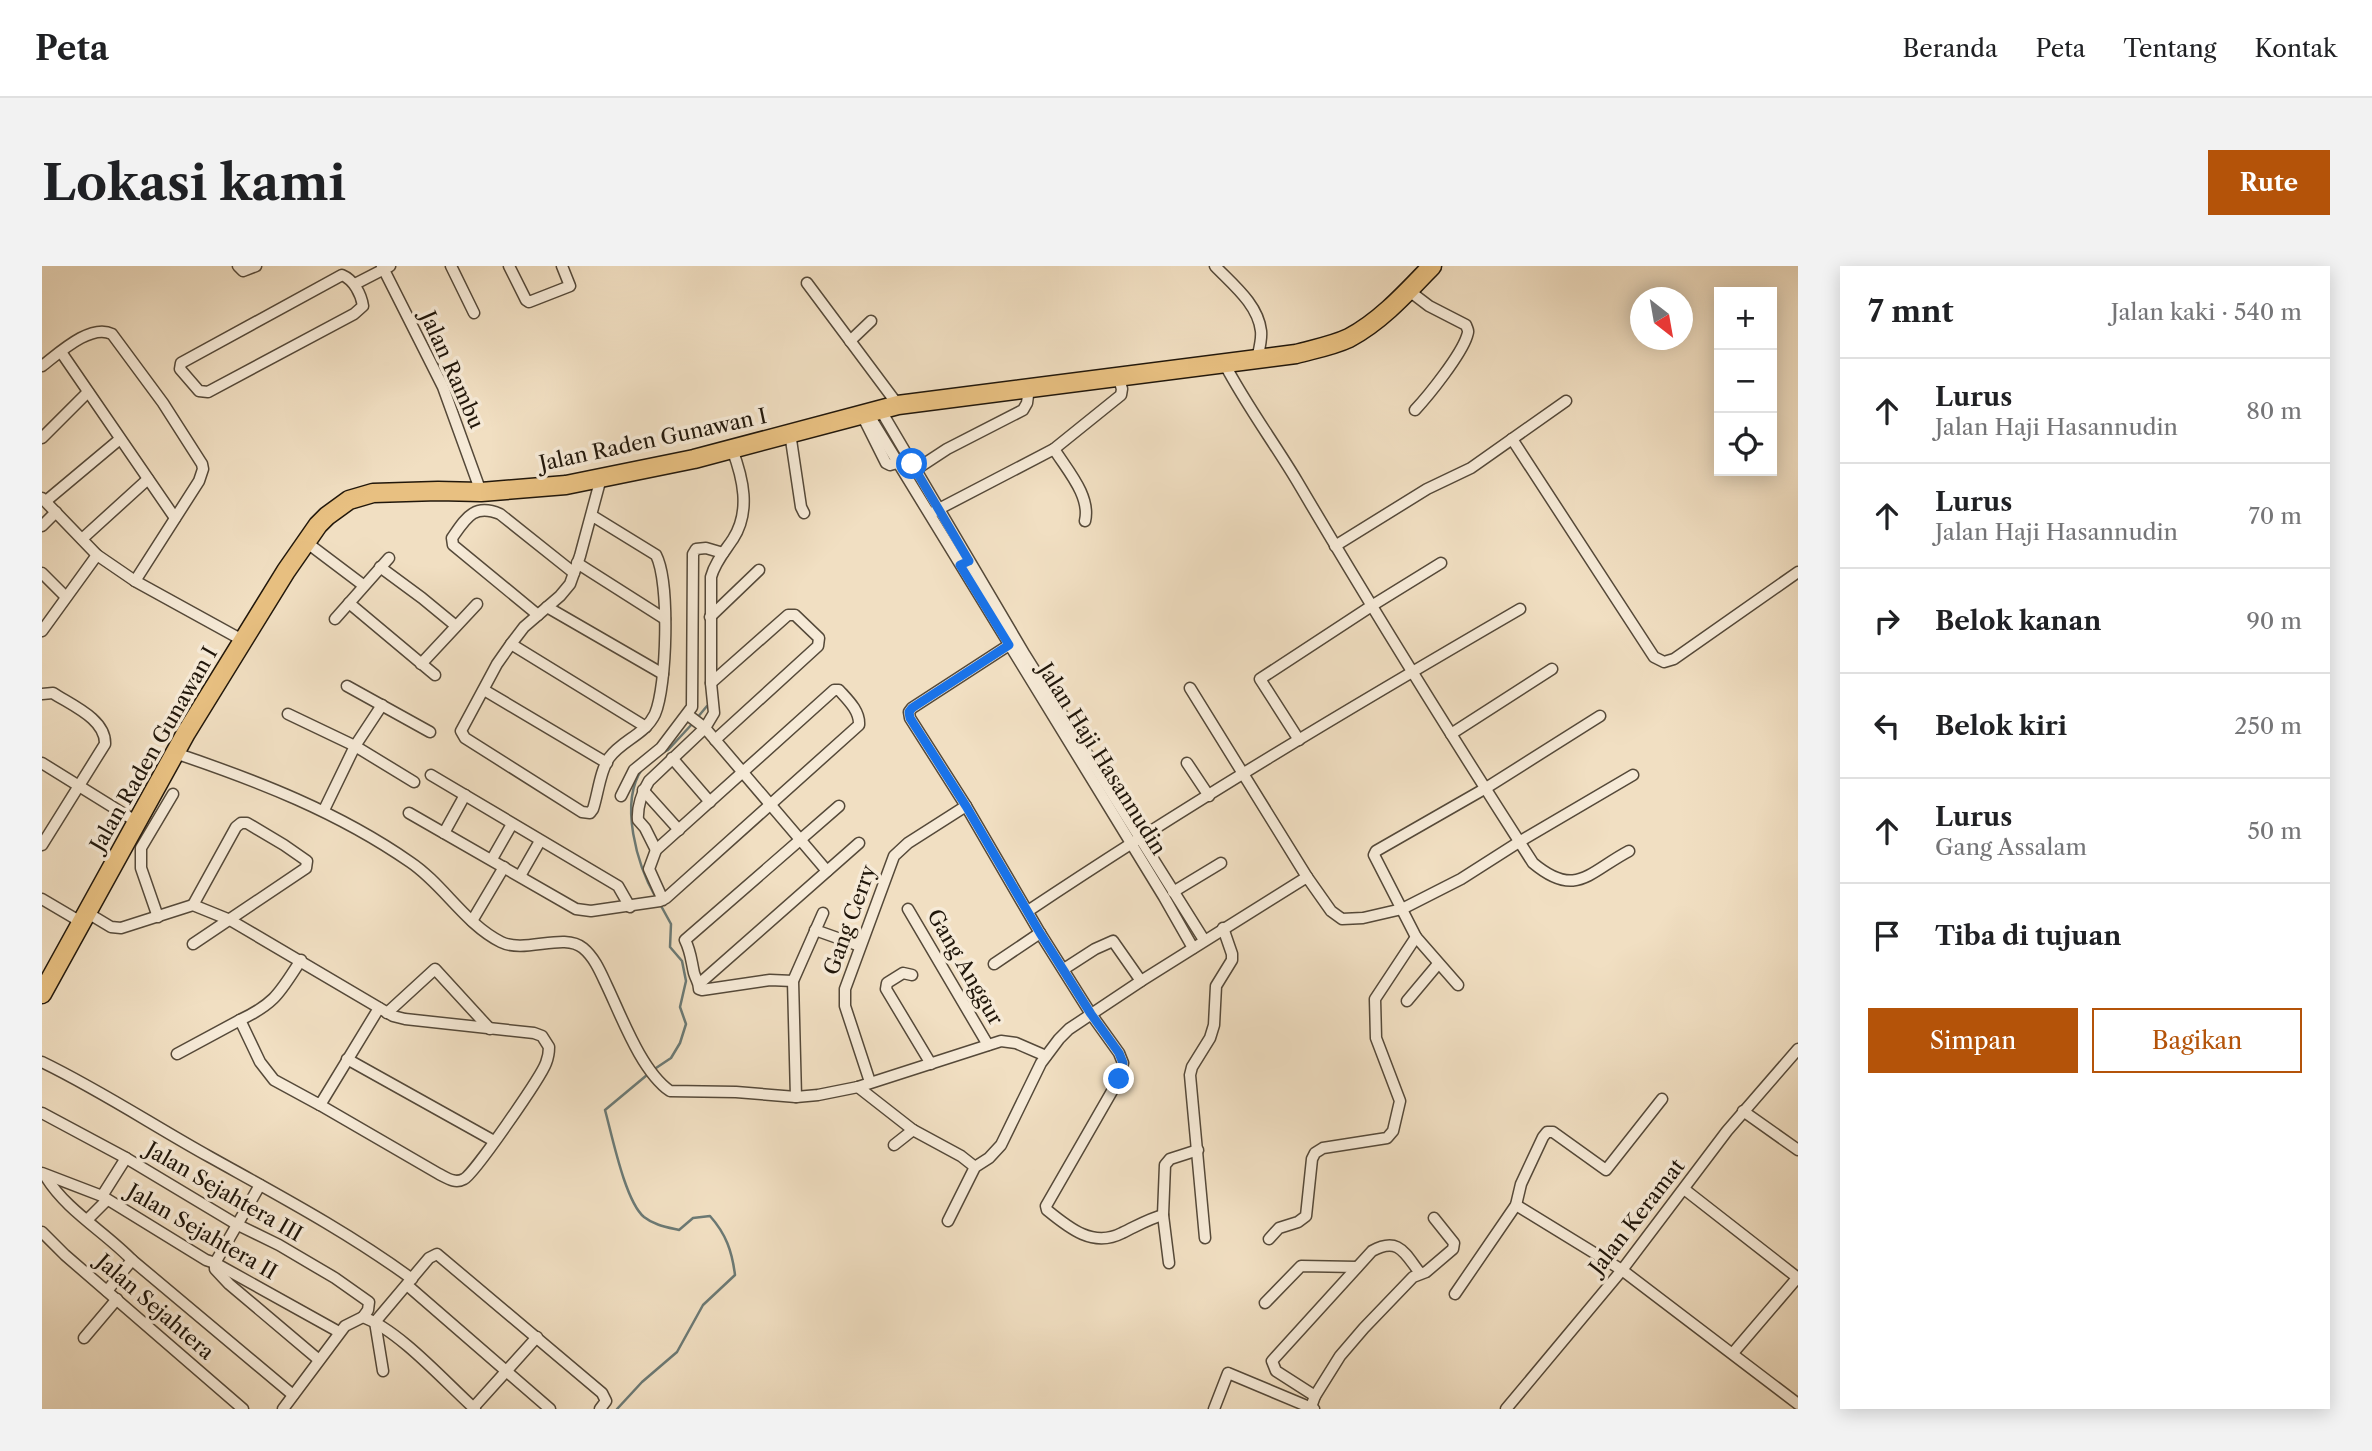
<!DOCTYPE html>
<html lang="id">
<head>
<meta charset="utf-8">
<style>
  body { margin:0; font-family:"Libre Caslon Text",serif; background:#f2f2f2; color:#202124 }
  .controls { position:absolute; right:21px; top:21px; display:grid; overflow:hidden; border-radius:0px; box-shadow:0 4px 18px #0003 }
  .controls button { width:63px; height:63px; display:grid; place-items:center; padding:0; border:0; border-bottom:2px solid #e0e0e0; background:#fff; color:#202124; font:35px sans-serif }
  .compass { position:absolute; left:1588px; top:21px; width:63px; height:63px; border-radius:50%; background:#fff; box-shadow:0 4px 18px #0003; rotate:149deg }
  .stop { position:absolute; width:21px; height:21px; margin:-16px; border:5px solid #1a73e8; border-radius:50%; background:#fff }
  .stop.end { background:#1a73e8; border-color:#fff; box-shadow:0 2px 7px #0008 }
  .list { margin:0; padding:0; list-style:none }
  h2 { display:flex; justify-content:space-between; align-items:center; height:91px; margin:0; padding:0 28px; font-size:30px }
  h2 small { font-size:23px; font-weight:400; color:#757577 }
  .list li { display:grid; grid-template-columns:46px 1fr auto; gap:21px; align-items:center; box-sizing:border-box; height:105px; padding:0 28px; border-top:2px solid #e0e0e0 }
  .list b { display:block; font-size:26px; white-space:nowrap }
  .list p { margin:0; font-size:23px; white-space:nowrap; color:#757577 }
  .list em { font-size:23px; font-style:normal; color:#757577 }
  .actions { display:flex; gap:14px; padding:21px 28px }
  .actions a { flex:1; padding:16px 0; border:2px solid #b45309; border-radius:0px; text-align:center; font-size:24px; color:#b45309 }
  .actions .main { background:#b45309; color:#fff }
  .icon { flex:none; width:38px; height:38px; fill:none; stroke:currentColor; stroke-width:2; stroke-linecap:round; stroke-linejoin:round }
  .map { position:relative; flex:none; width:1756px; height:1143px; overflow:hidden; border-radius:0px }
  header { display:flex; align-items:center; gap:42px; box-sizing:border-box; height:98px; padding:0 35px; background:#fff; border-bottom:2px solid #e0e0e0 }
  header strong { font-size:33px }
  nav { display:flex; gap:38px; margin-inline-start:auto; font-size:24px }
  .intro { display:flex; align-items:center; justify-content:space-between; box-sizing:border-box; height:168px; padding:0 42px }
  h1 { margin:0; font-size:49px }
  .button { padding:18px 32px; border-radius:0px; background:#b45309; color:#fff; font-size:24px; font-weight:700 }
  main { display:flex; gap:42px; padding:0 42px }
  aside { flex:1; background:#fff; border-radius:0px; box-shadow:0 4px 18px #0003 }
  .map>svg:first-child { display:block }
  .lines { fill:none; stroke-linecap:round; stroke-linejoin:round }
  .stream { stroke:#6b7974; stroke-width:2.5 }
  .street-casing { stroke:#554939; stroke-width:13 }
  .highway-casing { stroke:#21170b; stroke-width:21 }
  .street { stroke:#f6ead7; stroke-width:10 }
  .highway { stroke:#e8c081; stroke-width:18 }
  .route { stroke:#1a73e8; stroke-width:9 }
  .labels { text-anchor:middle; stroke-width:7; stroke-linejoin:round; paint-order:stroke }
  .street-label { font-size:21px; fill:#21170b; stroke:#f6ead7 }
</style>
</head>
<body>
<header>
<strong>Peta</strong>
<nav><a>Beranda</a><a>Peta</a><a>Tentang</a><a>Kontak</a></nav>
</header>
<div class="intro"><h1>Lokasi kami</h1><a class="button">Rute</a></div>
<main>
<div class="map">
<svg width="1756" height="1143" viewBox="0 0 1756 1143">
  <rect width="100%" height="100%" fill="#f1dfc2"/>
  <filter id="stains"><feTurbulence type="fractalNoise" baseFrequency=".00286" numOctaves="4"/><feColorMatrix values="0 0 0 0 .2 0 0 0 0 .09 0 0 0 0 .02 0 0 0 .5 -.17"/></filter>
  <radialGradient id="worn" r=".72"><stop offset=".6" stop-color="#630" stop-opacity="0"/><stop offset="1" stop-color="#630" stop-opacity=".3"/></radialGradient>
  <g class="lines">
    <g class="stream">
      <path d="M 655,452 L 665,440"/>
      <path d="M 618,488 L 626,484 L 651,457"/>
      <path d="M 600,503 C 577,537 595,599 614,632"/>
      <path d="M 611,804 L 629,792 L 638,777 L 644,758 L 638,741 L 644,715 L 640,695 L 628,681 L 629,658 L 618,638"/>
      <path d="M 575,1143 L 600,1116 L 635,1086 L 661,1039 L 693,1009 C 690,985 684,968 668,950 L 651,952 L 637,964 C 624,961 612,959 602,951 C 583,935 570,869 563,844 L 605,809"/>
    </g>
    <g class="street-casing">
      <g id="street">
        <path d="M 196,0 L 201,5 L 214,0"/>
        <path d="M 340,0 L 401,121 L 439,226"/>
        <path d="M 409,0 L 432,47"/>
        <path d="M 467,0 L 484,34 L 487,36 L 528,20 L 520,0"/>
        <path d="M 1173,0 C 1190,18 1216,38 1219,65 C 1220,74 1217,84 1215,93"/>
        <path d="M 300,9 C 312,14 319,28 321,40 L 312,48 L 166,126 L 157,125 L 138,103 L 139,97 Z"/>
        <path d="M 765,17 L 856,139"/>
        <path d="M 313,18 L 348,0"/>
        <path d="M 1366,24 L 1387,40 L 1424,59 C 1426,65 1427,64 1425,70 C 1419,89 1387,129 1373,144"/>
        <path d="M 808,75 L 829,55"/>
        <path d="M 19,86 L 133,252"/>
        <path d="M 1182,97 C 1204,139 1231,175 1255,215 C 1331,344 1410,471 1491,597 C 1534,633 1547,606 1587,585"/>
        <path d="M 0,100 C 17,87 49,57 70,68 L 121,137 L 160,198 L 161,203 L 157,215 L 93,315"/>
        <path d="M 838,143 L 983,389 L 1162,674"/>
        <path d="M 825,146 L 1122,631 L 1151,682"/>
        <path d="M 823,155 L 844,197 L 848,199 L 855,197"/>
        <path d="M 748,167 L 759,241 L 762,247"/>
        <path d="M 0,172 L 46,126"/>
        <path d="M 1470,173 L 1612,391 L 1622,396 L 1632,393 L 1756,306"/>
        <path d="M 1012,183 C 1025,204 1049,230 1043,255"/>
        <path d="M 873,204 L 905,183 L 981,144 L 985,137 L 987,122"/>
        <path d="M 0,232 L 55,289 L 93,315 L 202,375"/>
        <path d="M 4,235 L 78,173"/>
        <path d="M 893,245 L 1012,183 L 1079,129 L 1080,123 L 1076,110"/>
        <path d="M 549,249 L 614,289 C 628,316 625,420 613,448 C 603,469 580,474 567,492 C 558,505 556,528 551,543 L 548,547 L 540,546 L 423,472 L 419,465 L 455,398 L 469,378 L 482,361 L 518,330 L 528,318 L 538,290 L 559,212"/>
        <path d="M 0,260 L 14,246"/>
        <path d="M 40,273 L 106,213"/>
        <path d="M 264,276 L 321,319"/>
        <path d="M 1293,280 L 1385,223 L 1429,202 L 1524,135"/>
        <path d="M 535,297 L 623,353"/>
        <path d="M 338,301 L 380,332 L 414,360"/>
        <path d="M 0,307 L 24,331"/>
        <path d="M 307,337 L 393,409"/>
        <path d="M 505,341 L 621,408"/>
        <path d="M 496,349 L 411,279 L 410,272 C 424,252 432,237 458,248 L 532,307"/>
        <path d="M 668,351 L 717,304"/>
        <path d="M 293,353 L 347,292"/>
        <path d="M 0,365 L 55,289"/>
        <path d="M 469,378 L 604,461"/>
        <path d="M 967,379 L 870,442 L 867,446 L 868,452 L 924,540 L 998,667 L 1049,748 L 1077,787 L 1081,797 L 1077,813 L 1004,940 L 1005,944 C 1027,962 1051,982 1080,967 C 1095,960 1106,953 1121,949"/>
        <path d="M 379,398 L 435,338"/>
        <path d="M 669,417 L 746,349 L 753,349 L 777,372 L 776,380 L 673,474"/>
        <path d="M 305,420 L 388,466"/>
        <path d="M 1148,422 L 1265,611"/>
        <path d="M 442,424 L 565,497"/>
        <path d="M 0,428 L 11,427 C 29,439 64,453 63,478 L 0,579"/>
        <path d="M 246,448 L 313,480 L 372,516"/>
        <path d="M 646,449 L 663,462 L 785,605"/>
        <path d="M 1409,468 L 1510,403"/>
        <path d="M 1257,474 L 1218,413 L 1331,339 L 1399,297"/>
        <path d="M 133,487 C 216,515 296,546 368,596 C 401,618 423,658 459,676 C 483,688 522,666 541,682 C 552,691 558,705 564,718 C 579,749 599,805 628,825 L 694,826 L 754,831 L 776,829 L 816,821 L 959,775 L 974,777 L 1004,790"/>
        <path d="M 630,492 L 668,536"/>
        <path d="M 0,497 L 95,556"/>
        <path d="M 1145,497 L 1167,530"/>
        <path d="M 389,509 L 576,620 L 588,641"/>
        <path d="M 601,524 L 637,564"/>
        <path d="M 579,530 L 592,504 L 619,482 L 650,441 L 651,288 L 654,283 L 664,282 L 681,287"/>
        <path d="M 282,544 L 313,480 L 340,439"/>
        <path d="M 367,547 L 534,643 L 549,645 L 618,635 L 624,632 L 817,459 C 818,445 806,434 797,424 L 792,424 L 614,584 L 607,603 L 621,634"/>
        <path d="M 402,567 L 423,529"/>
        <path d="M 614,584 L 603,562 L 596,554 C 595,541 600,526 607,515 L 663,462 L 672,447 L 669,417 L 669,311 C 673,296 683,285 691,273 C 709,245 701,212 690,183"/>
        <path d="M 450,593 L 470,558"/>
        <path d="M 478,610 L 498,575"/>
        <path d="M 1131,626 L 1179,597"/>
        <path d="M 0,633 L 39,656"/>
        <path d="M 866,643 L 946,779"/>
        <path d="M 986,645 C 1146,538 1311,440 1478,343"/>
        <path d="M 44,646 L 69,661 L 79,662 L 151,639 L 188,654 L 351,750 L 363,753 L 492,767 L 500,770 L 507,781 C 507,786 506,792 504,797 C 499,811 432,908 422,913 C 413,918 405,912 397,908 L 278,839"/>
        <path d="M 116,651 L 99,602 L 99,582 L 131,528"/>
        <path d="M 430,655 L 462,601"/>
        <path d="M 773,664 L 818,680"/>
        <path d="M 151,678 L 264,602 L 265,595 L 242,579 L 205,557 L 199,557 L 194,561 L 151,639"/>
        <path d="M 952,698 L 998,667"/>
        <path d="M 1022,703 L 1053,683 L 1071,675 L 1099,715"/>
        <path d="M 870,709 L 861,707 L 845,717 L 844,723 L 889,798"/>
        <path d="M 751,715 L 728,714 L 660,724 L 657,723 C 657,716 654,714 652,707 C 649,694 649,686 643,674 L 797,540"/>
        <path d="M 657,718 L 817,577"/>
        <path d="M 1416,719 L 1374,671 L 1332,589 L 1334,585 L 1444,522 L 1558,450"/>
        <path d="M 1365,735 L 1396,698"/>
        <path d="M 345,747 L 393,703 L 448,763"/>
        <path d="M 198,754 C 234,737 238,726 259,694"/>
        <path d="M 135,788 L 198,754 L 218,796 L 232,814 L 278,839 L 337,742"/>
        <path d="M 305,793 L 452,875"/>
        <path d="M 0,796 C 58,824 112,860 168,891 C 236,929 306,966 370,1013"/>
        <path d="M 828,816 L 803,740 L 803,723 L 852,590 L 866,577 L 924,540"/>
        <path d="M 816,821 L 871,864 L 919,890 L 933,901"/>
        <path d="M 754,831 L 751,715 L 781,647"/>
        <path d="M 1701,845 L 1756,884"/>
        <path d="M 0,847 L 84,892 L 194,958 L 237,979 L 293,1012 L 327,1036 L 326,1044 L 321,1051"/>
        <path d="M 852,879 L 871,864"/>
        <path d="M 0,907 L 60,930 L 164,994 L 173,997 L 297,1066"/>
        <path d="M 4,911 C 24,944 63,966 90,994 L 251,1129"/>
        <path d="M 218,919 L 173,997 L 173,1003 L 187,1018 L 277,1094"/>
        <path d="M 1642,923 L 1756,1012"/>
        <path d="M 60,930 L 84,892"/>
        <path d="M 1474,939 L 1580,1004 L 1756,1138"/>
        <path d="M 45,954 L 65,934"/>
        <path d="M 906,955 L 933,901 L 947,892 L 959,879 L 999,797 L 1017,773 L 1027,763 L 1099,715 L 1265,611 L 1289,645 L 1300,653 L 1321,652 L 1360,643 L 1419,613 L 1477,576 L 1591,509"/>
        <path d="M 0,966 L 23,989 L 201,1143"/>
        <path d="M 1163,972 L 1148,809 L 1150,801 L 1168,772 L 1172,759 L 1174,720 L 1190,694 L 1190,688 L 1181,662"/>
        <path d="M 1227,973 L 1237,962 L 1256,956 L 1264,950 L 1270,893 L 1273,887 L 1281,882 L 1345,872 L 1351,865 L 1358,835 L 1334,772 L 1333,733 L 1374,671"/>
        <path d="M 1127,997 L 1121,949 L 1123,899 L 1128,893 L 1156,884"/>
        <path d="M 365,1019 L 508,1143"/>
        <path d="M 65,1025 L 90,994"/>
        <path d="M 1413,1028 L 1474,939 L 1479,918 L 1501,871 L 1505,866 L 1511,866 L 1564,904 L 1620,833"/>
        <path d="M 1223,1037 L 1259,1000 L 1315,1001"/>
        <path d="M 42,1072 L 75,1033"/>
        <path d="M 1691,1087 L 1756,1011"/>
        <path d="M 341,1105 L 333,1056 L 387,992 L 395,988 L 560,1127 L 564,1135 L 558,1143"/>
        <path d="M 1273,1130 L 1234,1105 L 1230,1095 L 1330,985 C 1357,970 1363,988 1378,1007"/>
        <path d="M 1269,1141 L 1273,1130 L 1298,1090 L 1322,1062 L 1371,1011 L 1384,1006 L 1411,983 L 1412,977 L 1392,952"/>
        <path d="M 431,1142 L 495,1071"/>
        <path d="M 241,1143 L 303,1060 L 321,1051 C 358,1065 403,1116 433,1143"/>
        <path d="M 1172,1143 L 1186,1107 L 1272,1143"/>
        <path d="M 1464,1143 L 1580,1004 L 1685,865 L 1756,783"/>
      </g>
    </g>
    <g class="highway-casing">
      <path id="highway" d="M 0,728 L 144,467 L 244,305 L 276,259 L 285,250 L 307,234 L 331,227 L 396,225 L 439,226 L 524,219 L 652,193 L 856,139 L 1254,88 C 1272,83 1290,80 1307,72 C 1339,55 1365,26 1390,0"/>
    </g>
    <use href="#street" class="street"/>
    <use href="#highway" class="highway"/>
  </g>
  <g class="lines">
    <path class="route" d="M 870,198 L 927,295 L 918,299 L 967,379 L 870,442 L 867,446 L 868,452 L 924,540 L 998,667 L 1049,748 L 1077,787 L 1081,797 L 1077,813"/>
  </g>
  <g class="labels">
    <g class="street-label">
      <text transform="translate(410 104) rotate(66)" y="7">Jalan Rambu</text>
      <text transform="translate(611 174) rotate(-12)" y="7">Jalan Raden Gunawan I</text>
      <text transform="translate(112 483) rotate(-60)" y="7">Jalan Raden Gunawan I</text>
      <text transform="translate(1060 493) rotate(58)" y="7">Jalan Haji Hasannudin</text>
      <text transform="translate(808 654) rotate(-70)" y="7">Gang Cerry</text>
      <text transform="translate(923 701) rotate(60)" y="7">Gang Anggur</text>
      <text transform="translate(182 926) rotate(30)" y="7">Jalan Sejahtera III</text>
      <text transform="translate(1595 951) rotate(-52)" y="7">Jalan Keramat</text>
      <text transform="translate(160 966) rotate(30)" y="7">Jalan Sejahtera II</text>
      <text transform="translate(113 1041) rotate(41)" y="7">Jalan Sejahtera</text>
    </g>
  </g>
  <rect width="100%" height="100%" filter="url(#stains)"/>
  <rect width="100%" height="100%" fill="url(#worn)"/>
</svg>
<div class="controls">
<button>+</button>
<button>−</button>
<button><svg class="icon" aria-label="locate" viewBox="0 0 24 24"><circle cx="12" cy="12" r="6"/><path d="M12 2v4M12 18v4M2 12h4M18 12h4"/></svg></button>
</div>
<svg class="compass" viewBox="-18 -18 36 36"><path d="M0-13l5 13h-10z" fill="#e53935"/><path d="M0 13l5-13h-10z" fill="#757577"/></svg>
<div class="stop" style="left:870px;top:198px"></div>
<div class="stop end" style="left:1077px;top:813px"></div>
</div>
<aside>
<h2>7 mnt<small>Jalan kaki · 540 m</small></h2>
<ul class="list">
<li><svg class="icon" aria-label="ahead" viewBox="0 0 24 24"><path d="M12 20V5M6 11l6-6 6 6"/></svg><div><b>Lurus</b><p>Jalan Haji Hasannudin</p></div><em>80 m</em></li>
<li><svg class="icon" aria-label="ahead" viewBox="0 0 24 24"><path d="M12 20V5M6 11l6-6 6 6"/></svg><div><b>Lurus</b><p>Jalan Haji Hasannudin</p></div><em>70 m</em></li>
<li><svg class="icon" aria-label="right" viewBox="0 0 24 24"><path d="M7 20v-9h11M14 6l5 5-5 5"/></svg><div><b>Belok kanan</b></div><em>90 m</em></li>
<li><svg class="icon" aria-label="left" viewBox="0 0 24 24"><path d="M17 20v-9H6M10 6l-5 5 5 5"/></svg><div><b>Belok kiri</b></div><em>250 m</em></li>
<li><svg class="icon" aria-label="ahead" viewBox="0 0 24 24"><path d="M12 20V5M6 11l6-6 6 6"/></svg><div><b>Lurus</b><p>Gang Assalam</p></div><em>50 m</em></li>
<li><svg class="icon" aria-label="arrive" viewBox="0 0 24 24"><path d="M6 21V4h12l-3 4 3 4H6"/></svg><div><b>Tiba di tujuan</b></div></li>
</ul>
<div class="actions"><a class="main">Simpan</a><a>Bagikan</a></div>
</aside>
</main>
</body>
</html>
